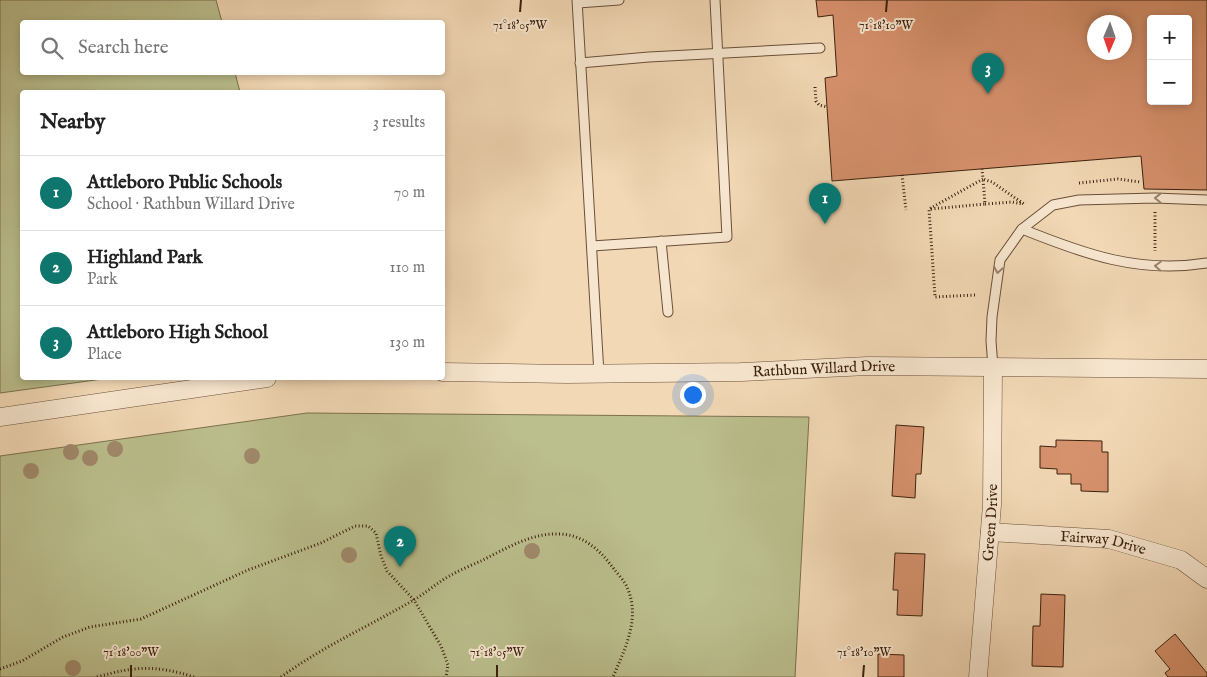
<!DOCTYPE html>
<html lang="en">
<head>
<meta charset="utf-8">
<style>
  body { margin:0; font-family:"IM FELL English",serif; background:#f6f6f6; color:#222 }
  .controls { position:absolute; right:15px; top:15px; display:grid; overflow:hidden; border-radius:5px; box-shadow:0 2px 8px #0003 }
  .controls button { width:45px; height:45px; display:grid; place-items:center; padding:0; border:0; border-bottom:1px solid #e0e0e0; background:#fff; color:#222; font:25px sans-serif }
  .compass { position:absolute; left:1087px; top:15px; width:45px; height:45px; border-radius:50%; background:#fff; box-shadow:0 2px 8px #0003; rotate:182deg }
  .you { position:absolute; left:692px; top:394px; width:18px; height:18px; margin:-12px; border:4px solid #fff; border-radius:50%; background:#1a73e8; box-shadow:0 0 0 8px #1a73e833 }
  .badge { display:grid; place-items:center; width:32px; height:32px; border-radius:50%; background:#0f766e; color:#fff; font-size:16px; font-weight:700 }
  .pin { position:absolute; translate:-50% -41px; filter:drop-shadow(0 1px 2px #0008) }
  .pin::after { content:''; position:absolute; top:26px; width:18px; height:15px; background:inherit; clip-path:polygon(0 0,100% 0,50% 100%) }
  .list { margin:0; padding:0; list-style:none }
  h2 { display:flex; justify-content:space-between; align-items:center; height:65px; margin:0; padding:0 20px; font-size:21px }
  h2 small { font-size:16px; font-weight:400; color:#767676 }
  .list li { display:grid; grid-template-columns:32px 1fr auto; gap:15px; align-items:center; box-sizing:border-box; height:75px; padding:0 20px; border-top:1px solid #e0e0e0 }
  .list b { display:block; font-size:19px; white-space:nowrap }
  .list p { margin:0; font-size:16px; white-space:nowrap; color:#767676 }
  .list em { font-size:16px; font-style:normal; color:#767676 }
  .icon { flex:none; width:28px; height:28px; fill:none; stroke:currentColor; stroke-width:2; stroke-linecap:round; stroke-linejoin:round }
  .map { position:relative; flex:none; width:1207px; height:677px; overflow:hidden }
  .search { position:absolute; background:#fff; box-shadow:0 2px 8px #0003; left:20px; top:20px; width:425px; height:55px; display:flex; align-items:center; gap:12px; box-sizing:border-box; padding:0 18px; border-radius:5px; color:#767676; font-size:19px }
  .panel { position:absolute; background:#fff; box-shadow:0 2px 8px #0003; left:20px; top:90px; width:425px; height:290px; border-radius:5px }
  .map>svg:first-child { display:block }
  .green { fill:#bbbf8d; stroke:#7c704e }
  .building { fill:#d6916d; stroke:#3d210e; fill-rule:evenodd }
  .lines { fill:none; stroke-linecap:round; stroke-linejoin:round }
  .service-casing { stroke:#6a4f38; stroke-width:11 }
  .minor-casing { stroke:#6a4f38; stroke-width:19 }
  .path { stroke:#3d210e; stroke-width:3; stroke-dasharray:1 2.5; stroke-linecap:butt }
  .service { stroke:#f7e6cf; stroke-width:9 }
  .minor { stroke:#f7e6cf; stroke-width:18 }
  .tree { fill:#a0896b }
  .oneway { stroke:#9a846e }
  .ticks { fill:none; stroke:#3d210e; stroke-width:2 }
  .labels { text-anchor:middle; stroke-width:4; stroke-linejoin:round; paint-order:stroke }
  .street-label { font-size:15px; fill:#3d210e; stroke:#f7e6cf }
  .ticks-label { font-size:12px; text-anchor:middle; fill:#3d210e; stroke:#f7e6cf; stroke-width:4; stroke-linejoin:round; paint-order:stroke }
</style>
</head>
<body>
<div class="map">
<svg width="1207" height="677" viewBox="0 0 1207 677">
  <rect width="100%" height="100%" fill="#f2d8b5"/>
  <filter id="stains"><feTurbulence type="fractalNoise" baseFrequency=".004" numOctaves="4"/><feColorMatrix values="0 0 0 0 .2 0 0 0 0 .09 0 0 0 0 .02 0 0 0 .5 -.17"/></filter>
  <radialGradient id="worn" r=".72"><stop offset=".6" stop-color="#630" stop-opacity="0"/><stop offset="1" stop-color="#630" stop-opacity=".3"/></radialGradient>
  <g class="green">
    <path d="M 0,0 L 216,0 L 222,22 L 22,22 L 22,72 L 235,73 L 240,92 L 22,92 L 22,378 L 110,378 L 0,393 Z"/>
    <path d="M 307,413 L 809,417 L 795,677 L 0,677 L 0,456 Z"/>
  </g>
  <g class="building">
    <path d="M 816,0 L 1207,0 L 1207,190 L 1144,189 L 1141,156 L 832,181 L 825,78 L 837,76 L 833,15 L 818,17 ZM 1151,19 L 1188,19 L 1188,101 L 1151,101 ZM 1094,22 L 1124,22 L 1124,52 L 1094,52 Z"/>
    <path d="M 896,425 L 924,427 L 921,474 L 916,474 L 915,498 L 892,496 Z"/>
    <path d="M 1056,440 L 1102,441 L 1102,452 L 1108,452 L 1108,492 L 1081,491 L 1081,484 L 1071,484 L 1071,474 L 1057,474 L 1057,469 L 1040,468 L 1040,446 L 1056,447 Z"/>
    <path d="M 895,553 L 925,554 L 922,616 L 897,615 L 898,590 L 893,590 Z"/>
    <path d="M 1041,594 L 1065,595 L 1063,667 L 1032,666 L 1033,626 L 1040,626 Z"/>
    <path d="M 1175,634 L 1207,673 L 1207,677 L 1168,677 L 1165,673 L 1170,669 L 1155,651 Z"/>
    <path d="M 878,654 L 904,655 L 904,677 L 878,677 Z"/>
  </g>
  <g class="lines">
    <g class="service-casing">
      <g id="service">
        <path d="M 577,0 L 599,374"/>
        <path d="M 578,3 L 619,0"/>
        <path d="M 580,63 L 649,57 L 820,48"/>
        <path d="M 1022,229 C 1084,254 1139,274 1207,263"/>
        <path d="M 661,241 L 668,312"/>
        <path d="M 592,246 L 727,237 L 715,0"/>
        <path d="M 993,367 L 991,341 L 992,317 L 1000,260 L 1022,229 L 1053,205 L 1079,200 L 1155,198 L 1207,200"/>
      </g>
    </g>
    <g class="minor-casing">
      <g id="minor">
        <path id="s1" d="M 442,372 L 567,374 L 741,372 L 868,366 L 1207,369"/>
        <path d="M 0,417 L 267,378"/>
        <path id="s2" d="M 990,532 L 1109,539 L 1181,560 L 1207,579"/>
        <path id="s3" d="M 978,677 L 992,505 L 993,367"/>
      </g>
    </g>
    <g class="path">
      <path d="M 815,87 L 816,101 L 819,105 L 827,107"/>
      <path d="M 902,175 L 906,210"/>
      <path d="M 1079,183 L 1118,179 L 1140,182"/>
      <path d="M 985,204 L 1012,202 L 1023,204"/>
      <path d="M 931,209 L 985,204 L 983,179 L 992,182 L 1024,204"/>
      <path d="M 1155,212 L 1155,251"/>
      <path d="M 975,295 L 935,297 L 929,209 L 983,179 L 982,169"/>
      <path d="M 0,669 L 22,661 L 63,637 L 90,627 L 141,619 L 248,570 L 321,543 L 355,526 L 368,526 L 376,533 L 381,556 L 387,571 L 414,600 L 441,646 L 448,665 L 446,677"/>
      <path d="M 97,677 C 135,666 156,665 194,677"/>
      <path d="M 281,677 C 322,647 369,626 412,601 C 426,593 439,581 453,574 C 462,569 472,565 481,561 C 505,549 531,533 558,534 C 583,534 600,550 614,569 C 618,574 624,581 627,587 C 641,619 625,648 613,677"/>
    </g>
    <use href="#service" class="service"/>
    <use href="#minor" class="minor"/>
  </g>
  <g class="tree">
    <circle cx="115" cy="449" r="8"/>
    <circle cx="71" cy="452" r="8"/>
    <circle cx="252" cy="456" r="8"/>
    <circle cx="90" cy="458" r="8"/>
    <circle cx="31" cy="471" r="8"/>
    <circle cx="532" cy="551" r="8"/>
    <circle cx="349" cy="555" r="8"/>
    <circle cx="73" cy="668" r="8"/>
  </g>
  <defs><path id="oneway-chevron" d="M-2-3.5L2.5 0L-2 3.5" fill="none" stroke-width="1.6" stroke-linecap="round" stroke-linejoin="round" transform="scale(1.25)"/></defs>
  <g class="oneway">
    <use href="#oneway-chevron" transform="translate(1158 198) rotate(-179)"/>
    <use href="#oneway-chevron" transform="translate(1158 266) rotate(-177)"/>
    <use href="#oneway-chevron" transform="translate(998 270) rotate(100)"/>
  </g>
  <path class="ticks" d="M 520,12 L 521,0M 886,12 L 887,0M 131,677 L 131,665M 497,677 L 497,665M 863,677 L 864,665"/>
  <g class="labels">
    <g class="street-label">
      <text dy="5" stroke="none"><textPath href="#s1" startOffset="382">Rathbun Willard Drive</textPath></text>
      <text dy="5" stroke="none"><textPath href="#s3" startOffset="155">Green Drive</textPath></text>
      <text dy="5" stroke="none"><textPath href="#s2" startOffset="114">Fairway Drive</textPath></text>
    </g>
  </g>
  <g class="ticks-label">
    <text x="520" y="29">71°18'05"W</text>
    <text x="886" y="29">71°18'10"W</text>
    <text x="131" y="656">71°18'00"W</text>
    <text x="497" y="656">71°18'05"W</text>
    <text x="864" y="656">71°18'10"W</text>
  </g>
  <rect width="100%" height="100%" filter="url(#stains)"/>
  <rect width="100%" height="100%" fill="url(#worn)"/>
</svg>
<div class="controls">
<button>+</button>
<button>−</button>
</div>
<svg class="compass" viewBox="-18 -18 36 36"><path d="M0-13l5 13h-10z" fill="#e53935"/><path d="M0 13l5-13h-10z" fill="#767676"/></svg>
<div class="you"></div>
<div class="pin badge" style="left:825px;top:224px">1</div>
<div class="pin badge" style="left:400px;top:567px">2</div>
<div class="pin badge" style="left:988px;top:94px">3</div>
<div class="search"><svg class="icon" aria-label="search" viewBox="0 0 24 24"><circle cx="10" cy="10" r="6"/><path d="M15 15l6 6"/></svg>Search here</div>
<section class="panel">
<h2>Nearby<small>3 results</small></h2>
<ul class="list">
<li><span class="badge">1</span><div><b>Attleboro Public Schools</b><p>School · Rathbun Willard Drive</p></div><em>70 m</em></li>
<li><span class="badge">2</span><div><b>Highland Park</b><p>Park</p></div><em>110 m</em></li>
<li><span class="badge">3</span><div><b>Attleboro High School</b><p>Place</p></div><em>130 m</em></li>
</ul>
</section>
</div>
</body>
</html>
